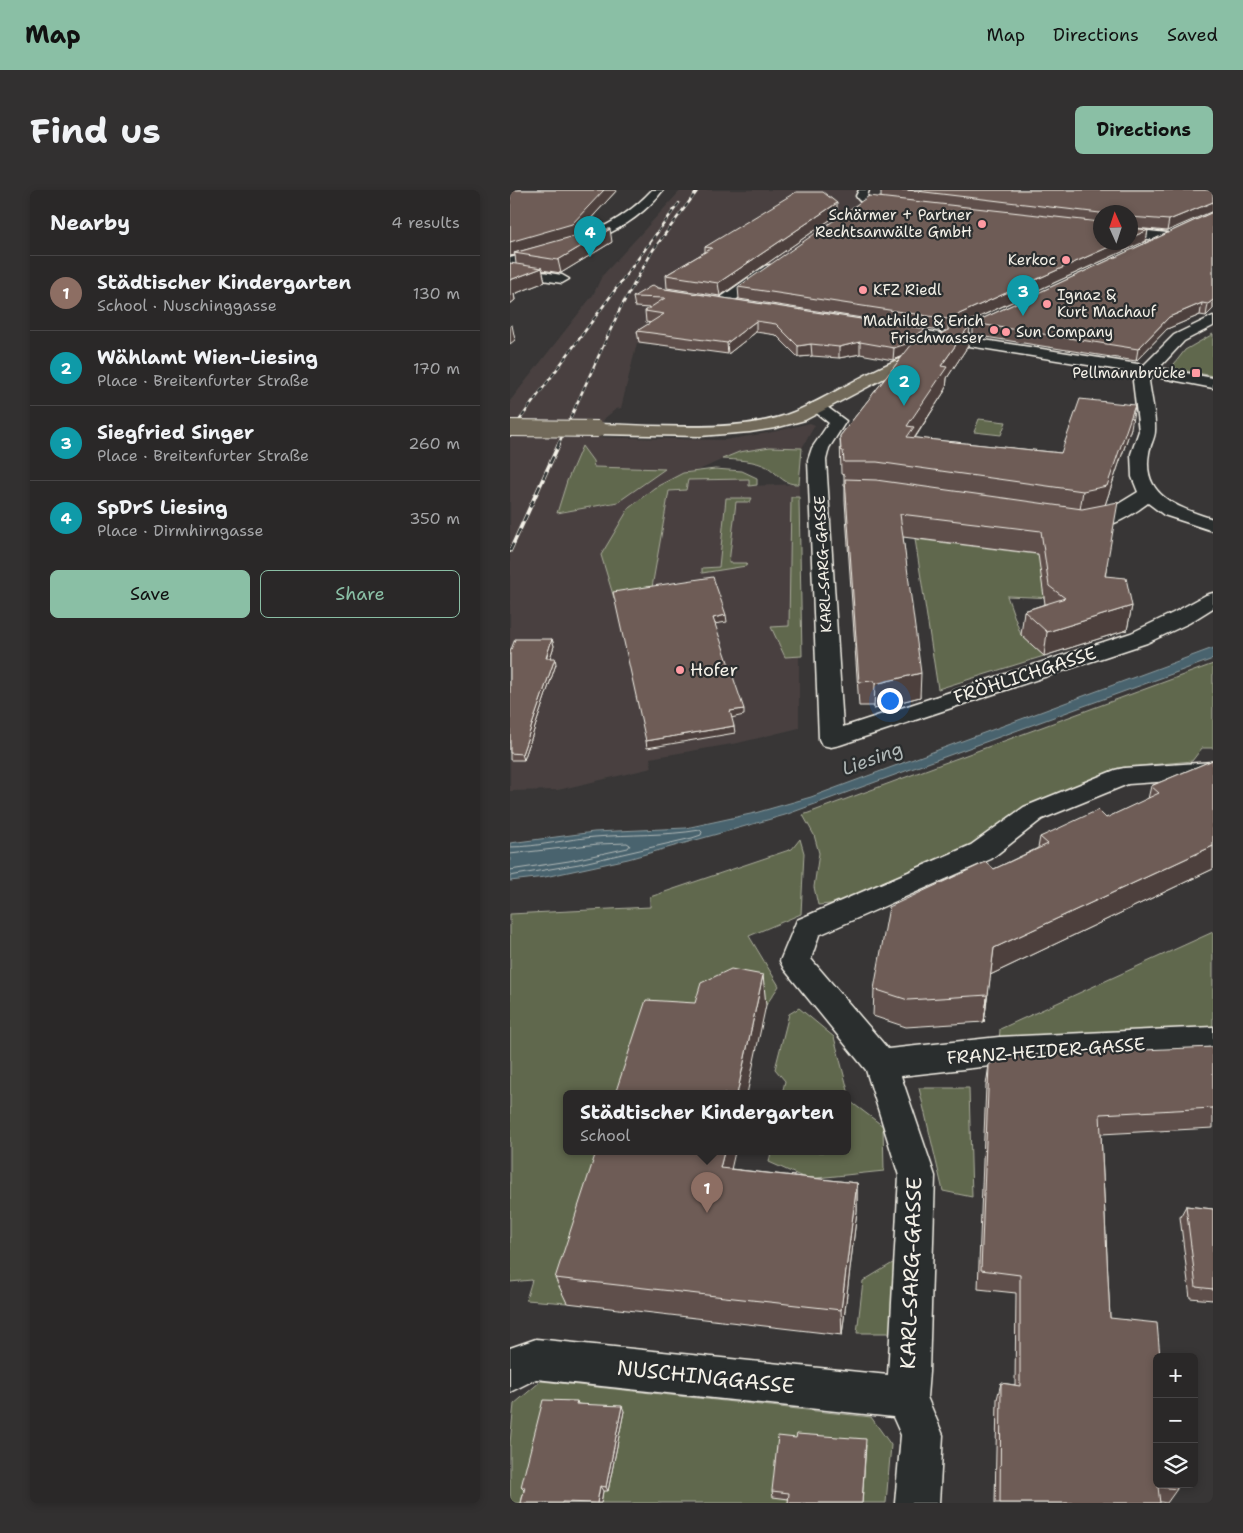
<!DOCTYPE html>
<html lang="en">
<head>
<meta charset="utf-8">
<style>
  body { margin:0; font-family:"Shantell Sans",sans-serif; background:#323030; color:#f1f3f6 }
  .controls { position:absolute; right:15px; bottom:15px; display:grid; overflow:hidden; border-radius:8px; box-shadow:0 2px 8px #0003 }
  .controls button { width:45px; height:45px; display:grid; place-items:center; padding:0; border:0; border-bottom:1px solid #464445; background:#2a2828; color:#f1f3f6; font:25px sans-serif }
  .compass { position:absolute; left:583px; top:15px; width:45px; height:45px; border-radius:50%; background:#2a2828; box-shadow:0 2px 8px #0003; rotate:357deg }
  .you { position:absolute; left:379px; top:510px; width:18px; height:18px; margin:-12px; border:4px solid #fff; border-radius:50%; background:#1a73e8; box-shadow:0 0 0 8px #1a73e833 }
  .badge { display:grid; place-items:center; width:32px; height:32px; border-radius:50%; background:#8abfa5; color:#fff; font-size:16px; font-weight:700 }
  .pin { position:absolute; translate:-50% -41px; filter:drop-shadow(0 1px 2px #0008) }
  .pin::after { content:''; position:absolute; top:26px; width:18px; height:15px; background:inherit; clip-path:polygon(0 0,100% 0,50% 100%) }
  .popup { position:absolute; left:53px; top:900px; width:288px; height:65px; box-sizing:border-box; display:grid; place-content:center; border-radius:8px; background:#2a2828; filter:drop-shadow(0 1px 4px #0005); font-size:16px; white-space:nowrap; color:#a5a6a8 }
  .popup b { font-size:19px; color:#f1f3f6 }
  .popup::after { content:''; position:absolute; left:50%; top:100%; margin-left:-10px; border:10px solid transparent; border-top-color:#2a2828 }
  .list { margin:0; padding:0; list-style:none }
  h2 { display:flex; justify-content:space-between; align-items:center; height:65px; margin:0; padding:0 20px; font-size:21px }
  h2 small { font-size:16px; font-weight:400; color:#a5a6a8 }
  .list li { display:grid; grid-template-columns:32px 1fr auto; gap:15px; align-items:center; box-sizing:border-box; height:75px; padding:0 20px; border-top:1px solid #464445 }
  .list b { display:block; font-size:19px; white-space:nowrap }
  .list p { margin:0; font-size:16px; white-space:nowrap; color:#a5a6a8 }
  .list em { font-size:16px; font-style:normal; color:#a5a6a8 }
  .actions { display:flex; gap:10px; padding:15px 20px }
  .actions a { flex:1; padding:11px 0; border:1px solid #8abfa5; border-radius:8px; text-align:center; font-size:18px; color:#8abfa5 }
  .actions .main { background:#8abfa5; color:#111 }
  .icon { flex:none; width:28px; height:28px; fill:none; stroke:currentColor; stroke-width:2; stroke-linecap:round; stroke-linejoin:round }
  .map { position:relative; flex:none; width:703px; height:1313px; overflow:hidden; border-radius:8px }
  header { display:flex; align-items:center; gap:30px; box-sizing:border-box; height:70px; padding:0 25px; background:#8abfa5; color:#111 }
  header strong { font-size:24px }
  nav { display:flex; gap:28px; margin-inline-start:auto; font-size:18px }
  .intro { display:flex; align-items:center; justify-content:space-between; box-sizing:border-box; height:120px; padding:0 30px }
  h1 { margin:0; font-size:35px }
  .button { padding:12px 22px; border-radius:8px; background:#8abfa5; color:#111; font-size:18px; font-weight:700 }
  main { display:flex; gap:30px; padding:0 30px }
  aside { flex:1; background:#2a2828; border-radius:8px; box-shadow:0 2px 8px #0003 }
  .map>svg:first-child { display:block }
  .built { fill:#484140 }
  .green { fill:#61684e; stroke:#aaac9b }
  .water { fill:#49636e; stroke:#8d9c9f }
  .lines { fill:none; stroke-linecap:round; stroke-linejoin:round }
  .shore { stroke:#b0b8b7; stroke-width:1 }
  .minor-casing { stroke:#f4f1e8; stroke-width:3 }
  .major-casing { stroke:#f4f1e8; stroke-width:3 }
  .minor { fill:#2a2d2e; fill-rule:evenodd }
  .major { fill:#726b5a; fill-rule:evenodd }
  .rail-far1-casing { stroke:#f4f1e8; stroke-width:2.5 }
  .rail-casing { stroke:#f4f1e8; stroke-width:4 }
  .rail-far1 { stroke:#2a2d2e; stroke-width:2; stroke-dasharray:5; stroke-linecap:butt }
  .rail { stroke:#2a2d2e; stroke-width:2.5; stroke-dasharray:8; stroke-linecap:butt }
  .major-bridge-casing { stroke:#f4f1e8; stroke-width:18; stroke-linecap:butt }
  .major-bridge { stroke:#726b5a; stroke-width:16 }
  .wall { fill:#5f4f4b; stroke:#f4f1e8; fill-rule:evenodd }
  .shaded-wall { fill:#4d403d; stroke:#f4f1e8 }
  .building { fill:#6e5c57; stroke:#f4f1e8 }
  .poi-dot { fill:#ff9aa2; stroke:#2a2d2e; stroke-width:2 }
  .labels { text-anchor:middle; stroke-width:4.5; stroke-linejoin:round; paint-order:stroke }
  .far-poi-label { font-size:15px; fill:#f4f1e8; stroke:#2a2d2e; text-anchor:end }
  .far-street-label { font-size:15px; fill:#f4f1e8; stroke:#2a2d2e }
  .poi-label { font-size:18px; fill:#f4f1e8; stroke:#2a2d2e; text-anchor:start }
  .street-label { font-size:18px; fill:#f4f1e8; stroke:#2a2d2e }
  .water-label { font-size:19px; font-style:italic; fill:#b0b8b7; stroke:#2a2d2e }
  .near-street-label { font-size:21px; fill:#f4f1e8; stroke:#2a2d2e }
</style>
</head>
<body>
<header>
<strong>Map</strong>
<nav><a>Map</a><a>Directions</a><a>Saved</a></nav>
</header>
<div class="intro"><h1>Find us</h1><a class="button">Directions</a></div>
<main>
<aside>
<h2>Nearby<small>4 results</small></h2>
<ul class="list">
<li><span class="badge" style="background:#8d6e63">1</span><div><b>Städtischer Kindergarten</b><p>School · Nuschinggasse</p></div><em>130 m</em></li>
<li><span class="badge" style="background:#0f9aa8">2</span><div><b>Wählamt Wien-Liesing</b><p>Place · Breitenfurter Straße</p></div><em>170 m</em></li>
<li><span class="badge" style="background:#0f9aa8">3</span><div><b>Siegfried Singer</b><p>Place · Breitenfurter Straße</p></div><em>260 m</em></li>
<li><span class="badge" style="background:#0f9aa8">4</span><div><b>SpDrS Liesing</b><p>Place · Dirmhirngasse</p></div><em>350 m</em></li>
</ul>
<div class="actions"><a class="main">Save</a><a>Share</a></div>
</aside>
<div class="map">
<svg width="703" height="1313" viewBox="0 0 703 1313">
  <rect width="100%" height="100%" fill="#383636"/>
  <filter id="ink" filterUnits="userSpaceOnUse"><feTurbulence type="fractalNoise" baseFrequency=".02" numOctaves="2"/><feDisplacementMap in="SourceGraphic" scale="10" xChannelSelector="R" yChannelSelector="G"/><feConvolveMatrix kernelMatrix="1 2 1 2 8 2 1 2 1" color-interpolation-filters="sRGB"/></filter>
  <g filter="url(#ink)">
    <path class="built" d="M 171,0 L 354,0 L 354,11 L 213,112 L 263,127 L 218,164 L 127,153 L 111,218 L 106,219 L 95,228 L 84,247 L 215,250 L 258,243 L 300,233 L 305,235 L 292,258 L 260,257 L 229,262 L 189,280 L 173,283 L 159,301 L 176,300 L 178,290 L 240,289 L 240,296 L 289,294 L 289,538 L 228,553 L 140,568 L 142,578 L 48,600 L 0,601 L 0,211 L 83,105 L 92,86 Z"/>
    <g class="green">
      <path d="M 703,144 L 703,186 L 661,178 L 675,160 Z"/>
      <path d="M 469,229 L 496,232 L 491,245 L 464,242 Z"/>
      <path d="M 72,256 L 83,271 L 84,277 L 155,279 L 108,312 L 47,323 L 57,291 Z"/>
      <path d="M 260,257 L 292,258 L 289,294 C 274,295 270,286 259,278 C 245,270 227,270 212,269 L 229,262 Z"/>
      <path d="M 205,279 L 232,281 L 247,288 L 247,295 L 239,296 L 239,289 L 178,290 L 176,300 L 159,301 L 141,403 L 104,408 L 91,365 L 119,318 L 144,298 L 173,283 Z"/>
      <path d="M 281,307 L 289,307 L 292,466 L 275,467 L 261,437 L 279,436 Z"/>
      <path d="M 216,308 L 242,308 L 240,312 L 226,312 L 219,373 L 237,373 L 236,376 L 192,383 L 192,378 L 209,377 Z"/>
      <path d="M 405,349 L 597,373 L 593,410 L 497,406 L 511,445 L 534,466 L 428,499 Z"/>
      <path d="M 703,474 L 703,558 L 692,558 L 682,571 L 608,578 L 512,618 L 466,655 L 332,713 L 308,715 L 304,697 L 309,663 L 304,645 L 293,625 Z"/>
      <path d="M 290,649 L 294,663 L 291,724 L 239,746 L 269,796 L 256,815 L 225,809 L 122,904 L 57,904 L 57,962 L 104,962 L 57,1113 L 16,1110 L 22,1090 L 0,1092 L 0,724 L 140,717 L 140,707 L 282,659 Z"/>
      <path d="M 703,742 L 703,843 L 489,853 L 490,839 Z"/>
      <path d="M 289,818 L 324,847 L 341,912 L 373,936 L 374,981 L 297,989 L 259,972 L 261,962 L 337,962 L 337,904 L 272,904 L 275,891 L 265,879 L 279,824 Z"/>
      <path d="M 409,898 L 459,898 L 462,1007 L 433,1001 Z"/>
      <path d="M 391,1068 L 387,1143 L 347,1143 L 353,1091 Z"/>
      <path d="M 31,1191 L 361,1227 L 381,1255 L 376,1313 L 0,1313 L 0,1253 L 4,1214 Z"/>
    </g>
    <path class="water" d="M 703,458 L 703,469 L 275,625 L 118,669 L 35,687 L 0,691 L 0,653 L 84,642 L 176,638 L 245,623 L 301,607 Z"/>
    <g class="lines">
      <g class="shore">
        <path d="M 0,657 C 29,657 56,649 85,647 C 120,644 155,646 190,640 L 192,642 L 191,645 L 182,648 L 69,674 L 0,686"/>
        <path d="M 0,664 L 88,654 L 117,653 L 120,655 L 118,658 L 59,671 L 0,680"/>
      </g>
      <g class="minor-casing">
        <g id="minor">
          <path d="M 142,0 L 153,0 C 118,47 54,62 0,76 L 0,68 C 54,53 102,43 142,0 Z"/>
          <path d="M 349,0 L 359,0 L 357,6 L 362,10 L 360,12 C 354,14 349,12 346,6 Z"/>
          <path d="M 620,39 L 657,43 L 663,47 L 657,51 L 620,47 Z"/>
          <path d="M 260,75 L 266,79 L 265,82 L 217,116 L 207,116 L 205,113 L 207,110 L 255,76 Z"/>
          <path d="M 0,77 L 52,85 L 59,89 L 52,93 L 0,85 Z"/>
          <path d="M 703,126 L 703,136 L 674,151 L 649,178 L 703,188 L 703,198 L 642,186 L 639,191 C 641,207 646,225 645,241 C 645,248 640,255 639,263 C 631,307 670,318 703,329 L 703,341 L 654,325 L 638,313 C 618,328 590,345 563,338 L 560,334 L 563,330 L 592,324 L 628,302 L 622,287 L 621,264 L 629,241 L 623,191 L 628,183 L 378,143 L 373,142 L 371,139 L 373,136 L 378,135 L 634,175 L 664,145 Z"/>
          <path d="M 307,212 L 313,214 L 336,231 L 319,258 L 316,270 L 333,537 L 621,443 L 663,423 L 696,405 L 703,403 L 703,418 L 679,433 L 637,453 L 330,555 L 321,557 L 312,555 L 309,549 L 298,270 L 302,258 L 319,233 L 299,217 L 301,214 Z"/>
          <path d="M 703,572 L 703,588 L 618,594 L 532,629 L 481,669 L 309,745 L 301,769 L 378,859 L 489,847 L 703,837 L 703,865 L 489,875 L 391,886 L 425,986 L 419,1182 L 417,1207 L 433,1245 L 429,1313 L 385,1313 L 391,1245 L 383,1227 L 26,1189 L 0,1202 L 0,1158 L 26,1149 L 378,1185 L 389,986 L 356,880 L 274,779 L 270,771 L 287,730 L 461,655 L 514,617 L 605,580 L 614,578 Z"/>
        </g>
      </g>
      <g class="major-casing">
        <path id="major" d="M 418,160 L 423,161 L 425,164 L 423,167 L 401,174 L 295,230 L 265,238 L 240,242 L 190,246 L 88,244 L 82,243 L 80,239 L 82,235 L 88,234 C 144,235 233,244 284,222 C 329,203 370,171 418,160 Z"/>
      </g>
      <use href="#minor" class="minor"/>
      <use href="#major" class="major"/>
      <g class="rail-far1-casing">
        <g id="rail-far1">
          <path d="M 0,243 L 169,13"/>
          <path d="M 48,255 L 110,119 L 143,60 L 188,0"/>
        </g>
      </g>
      <g class="rail-casing">
        <path id="rail" d="M 0,361 L 49,254"/>
      </g>
      <use href="#rail-far1" class="rail-far1"/>
      <use href="#rail" class="rail"/>
      <g class="major-bridge-casing">
        <path id="major-bridge" d="M 0,238 L 88,239"/>
      </g>
      <use href="#major-bridge" class="major-bridge"/>
    </g>
    <g class="wall">
      <path d="M 0,0 L 107,0 L 65,46 L 102,52 L 51,83 L 32,80 L 35,92 L 4,104 L 5,110 L 0,114 L 6,74 L 5,65 L 0,66 Z"/>
      <path d="M 371,0 L 703,0 L 657,41 L 625,38 L 638,40 L 636,51 L 454,134 L 460,135 L 458,156 L 437,188 L 436,199 L 405,248 L 551,263 L 621,238 L 595,315 L 595,386 L 622,416 L 617,440 L 534,466 L 511,445 L 514,421 L 535,414 L 528,364 L 393,347 L 410,507 L 364,519 L 364,516 L 349,516 L 335,311 L 335,296 L 334,296 L 334,285 L 331,284 L 330,246 L 392,167 L 383,170 L 350,164 L 329,168 L 302,166 L 288,167 L 266,145 L 246,142 L 218,164 L 129,152 L 127,141 L 141,133 L 136,132 L 135,121 L 140,118 L 125,117 L 123,107 L 148,98 L 416,139 L 415,150 L 414,151 L 419,150 L 436,141 L 229,109 L 228,97 L 371,7 ZM 590,22 L 620,22 L 590,52 Z"/>
      <path d="M 703,22 L 703,119 L 696,126 L 690,125 L 657,139 L 626,171 L 463,145 L 463,133 Z"/>
      <path d="M 327,25 L 210,106 L 157,98 L 156,85 L 195,62 L 195,57 Z"/>
      <path d="M 42,449 L 44,456 L 40,468 L 46,474 L 14,570 L 0,570 L 0,462 Z"/>
      <path d="M 703,570 L 703,679 L 480,785 L 474,832 L 396,837 L 363,826 L 364,799 L 484,679 L 528,658 L 530,647 L 596,628 L 638,609 L 641,596 Z"/>
      <path d="M 703,857 L 703,938 L 591,944 L 600,1128 L 647,1294 L 667,1299 L 657,1313 L 650,1312 L 650,1313 L 485,1313 L 487,1209 L 491,1193 L 505,1195 L 506,1103 L 468,1099 L 476,895 L 479,875 Z"/>
      <path d="M 221,979 L 347,993 L 347,1021 L 332,1145 L 57,1113 L 45,1088 Z"/>
      <path d="M 676,1016 L 703,1019 L 703,1110 L 680,1108 L 670,1027 Z"/>
      <path d="M 67,1211 L 68,1214 L 114,1221 L 98,1301 L 93,1301 L 91,1313 L 11,1313 L 14,1300 L 11,1297 Z"/>
      <path d="M 356,1255 L 352,1313 L 278,1313 L 279,1309 L 263,1307 L 262,1301 Z"/>
    </g>
    <g class="shaded-wall">
      <path d="M 94,0 L 107,0 L 64,47 L 4,63 L 5,65 L 0,66 L 0,52 Z"/>
      <path d="M 703,12 L 703,21 L 657,41 L 659,30 Z"/>
      <path d="M 327,13 L 327,25 L 210,106 L 208,93 Z"/>
      <path d="M 100,39 L 102,52 L 51,83 L 48,70 Z"/>
      <path d="M 638,40 L 636,51 L 438,141 L 438,129 L 610,52 L 620,52 L 620,48 Z"/>
      <path d="M 32,78 L 35,92 L 4,104 L 5,110 L 0,114 L 0,90 Z"/>
      <path d="M 703,110 L 703,119 L 696,126 L 698,114 Z"/>
      <path d="M 692,113 L 690,125 L 657,139 L 626,171 L 628,159 L 659,127 Z"/>
      <path d="M 246,131 L 246,142 L 218,164 L 217,153 Z"/>
      <path d="M 2,135 L 5,150 L 0,154 L 0,136 Z"/>
      <path d="M 460,135 L 458,156 L 437,188 L 436,199 L 403,250 L 396,271 L 397,236 L 431,176 Z"/>
      <path d="M 416,139 L 415,150 L 408,155 L 407,161 L 383,170 L 384,158 L 406,145 Z"/>
      <path d="M 350,152 L 350,164 L 329,168 L 329,157 Z"/>
      <path d="M 301,154 L 302,166 L 288,167 L 288,156 Z"/>
      <path d="M 625,215 L 621,238 L 593,321 L 569,326 L 573,301 Z"/>
      <path d="M 622,416 L 617,440 L 534,466 L 537,442 Z"/>
      <path d="M 216,425 L 217,432 L 204,434 L 203,428 Z"/>
      <path d="M 42,449 L 44,456 L 38,474 L 36,468 Z"/>
      <path d="M 45,468 L 46,474 L 14,570 L 12,564 Z"/>
      <path d="M 411,483 L 410,507 L 364,519 L 365,494 Z"/>
      <path d="M 234,519 L 234,525 L 221,528 L 220,521 Z"/>
      <path d="M 224,536 L 225,543 L 137,558 L 136,551 Z"/>
      <path d="M 703,656 L 703,679 L 480,785 L 474,832 L 484,758 Z"/>
      <path d="M 253,785 L 256,815 L 237,904 L 227,904 Z"/>
      <path d="M 214,962 L 225,962 L 215,1006 L 210,978 Z"/>
      <path d="M 347,993 L 347,1021 L 332,1145 L 331,1120 Z"/>
      <path d="M 112,1216 L 114,1221 L 98,1301 L 96,1297 Z"/>
      <path d="M 90,1296 L 93,1301 L 91,1313 L 87,1313 Z"/>
    </g>
    <g class="building">
      <path d="M 0,0 L 94,0 L 62,34 L 0,52 Z"/>
      <path d="M 398,0 L 703,0 L 703,12 L 659,30 L 620,27 L 620,22 L 590,23 Z"/>
      <path d="M 286,2 L 313,2 L 327,13 L 208,93 L 156,85 L 202,58 L 195,57 Z"/>
      <path d="M 359,6 L 590,32 L 590,52 L 610,52 L 438,129 L 228,97 Z"/>
      <path d="M 703,22 L 703,110 L 698,114 L 692,113 L 659,127 L 628,159 L 463,133 Z"/>
      <path d="M 620,38 L 638,40 L 620,48 Z"/>
      <path d="M 84,39 L 100,39 L 48,70 L 4,63 L 61,47 Z"/>
      <path d="M 0,73 L 32,78 L 0,90 Z"/>
      <path d="M 143,95 L 148,98 L 416,139 L 406,145 L 408,150 L 384,158 L 350,152 L 329,157 L 301,154 L 288,156 L 266,134 L 246,131 L 217,153 L 127,141 L 154,124 L 135,121 L 155,108 L 123,107 Z"/>
      <path d="M 445,133 L 460,135 L 431,176 L 437,177 L 397,236 L 404,237 L 397,247 L 551,263 L 570,209 L 625,215 L 597,296 L 573,301 L 367,272 L 334,272 L 333,261 L 331,260 L 330,246 L 402,154 L 419,150 L 440,139 Z"/>
      <path d="M 335,289 L 366,290 L 572,319 L 608,312 L 595,386 L 616,388 L 622,416 L 537,442 L 514,421 L 555,408 L 539,396 L 531,341 L 390,324 L 411,483 L 365,494 L 364,491 L 349,492 Z"/>
      <path d="M 203,387 L 216,425 L 203,428 L 234,519 L 220,521 L 224,536 L 136,551 L 103,402 Z"/>
      <path d="M 5,449 L 42,449 L 36,468 L 45,468 L 12,564 L 0,563 L 0,462 Z"/>
      <path d="M 703,570 L 703,656 L 484,758 L 478,805 L 398,810 L 364,799 L 379,717 L 476,672 L 484,679 L 538,654 L 530,647 L 588,620 L 596,628 L 649,603 L 641,596 Z"/>
      <path d="M 221,779 L 253,785 L 227,904 L 105,904 L 136,810 L 185,813 L 191,793 Z"/>
      <path d="M 703,857 L 703,918 L 590,924 L 600,1128 L 647,1133 L 650,1167 L 647,1167 L 647,1294 L 667,1294 L 667,1299 L 648,1297 L 650,1313 L 490,1313 L 491,1193 L 510,1196 L 510,1085 L 471,1080 L 479,875 L 490,866 Z"/>
      <path d="M 86,962 L 214,962 L 210,978 L 347,993 L 331,1120 L 45,1088 Z"/>
      <path d="M 676,1016 L 703,1019 L 703,1099 L 686,1097 Z"/>
      <path d="M 33,1210 L 67,1211 L 66,1214 L 112,1216 L 96,1297 L 90,1296 L 87,1313 L 52,1312 L 52,1313 L 11,1313 L 15,1297 L 11,1297 Z"/>
      <path d="M 287,1244 L 356,1249 L 352,1313 L 278,1313 L 279,1303 L 262,1301 L 268,1246 L 286,1248 Z"/>
    </g>
  </g>
  <g class="poi-dot">
    <circle cx="472" cy="34" r="5"/>
    <circle cx="556" cy="70" r="5"/>
    <circle cx="353" cy="100" r="5"/>
    <circle cx="537" cy="114" r="5"/>
    <circle cx="484" cy="140" r="5"/>
    <circle cx="496" cy="142" r="5"/>
    <rect x="681" y="178" width="10" height="10" rx="2.5"/>
    <circle cx="170" cy="480" r="5"/>
  </g>
  <g class="labels">
    <g class="far-poi-label">
      <text x="462" y="30">Schärmer + Partner<tspan x="462" dy="17">Rechtsanwälte GmbH</tspan></text>
      <text x="546" y="75">Kerkoc</text>
      <text x="363" y="105" text-anchor="start">KFZ Riedl</text>
      <text x="547" y="110" text-anchor="start">Ignaz &amp;<tspan x="547" dy="17">Kurt Machauf</tspan></text>
      <text x="474" y="136">Mathilde &amp; Erich<tspan x="474" dy="17">Frischwasser</tspan></text>
      <text x="506" y="147" text-anchor="start">Sun Company</text>
      <text x="676" y="188">Pellmannbrücke</text>
    </g>
    <g class="far-street-label">
      <text transform="translate(313 374) rotate(-93)" y="5">KARL-SARG-GASSE</text>
    </g>
    <g class="poi-label">
      <text x="180" y="486">Hofer</text>
    </g>
    <g class="street-label">
      <text transform="translate(515 485) rotate(-18)" y="6">FRÖHLICHGASSE</text>
      <text transform="translate(536 861) rotate(-4)" y="6">FRANZ-HEIDER-GASSE</text>
    </g>
    <g class="water-label">
      <text transform="translate(362 568) rotate(-20)" y="7">Liesing</text>
    </g>
    <g class="near-street-label">
      <text transform="translate(401 1083) rotate(-88)" y="7">KARL-SARG-GASSE</text>
      <text transform="translate(196 1187) rotate(6)" y="7">NUSCHINGGASSE</text>
    </g>
  </g>
</svg>
<div class="controls">
<button>+</button>
<button>−</button>
<button><svg class="icon" aria-label="layers" viewBox="0 0 24 24"><path d="M12 4l9 5-9 5-9-5zM3 14l9 5 9-5"/></svg></button>
</div>
<svg class="compass" viewBox="-18 -18 36 36"><path d="M0-13l5 13h-10z" fill="#e53935"/><path d="M0 13l5-13h-10z" fill="#a5a6a8"/></svg>
<div class="you"></div>
<div class="pin badge" style="left:197px;top:1023px;background:#8d6e63">1</div>
<div class="popup"><b>Städtischer Kindergarten</b>School</div>
<div class="pin badge" style="left:394px;top:216px;background:#0f9aa8">2</div>
<div class="pin badge" style="left:513px;top:126px;background:#0f9aa8">3</div>
<div class="pin badge" style="left:80px;top:67px;background:#0f9aa8">4</div>
</div>
</main>
</body>
</html>
